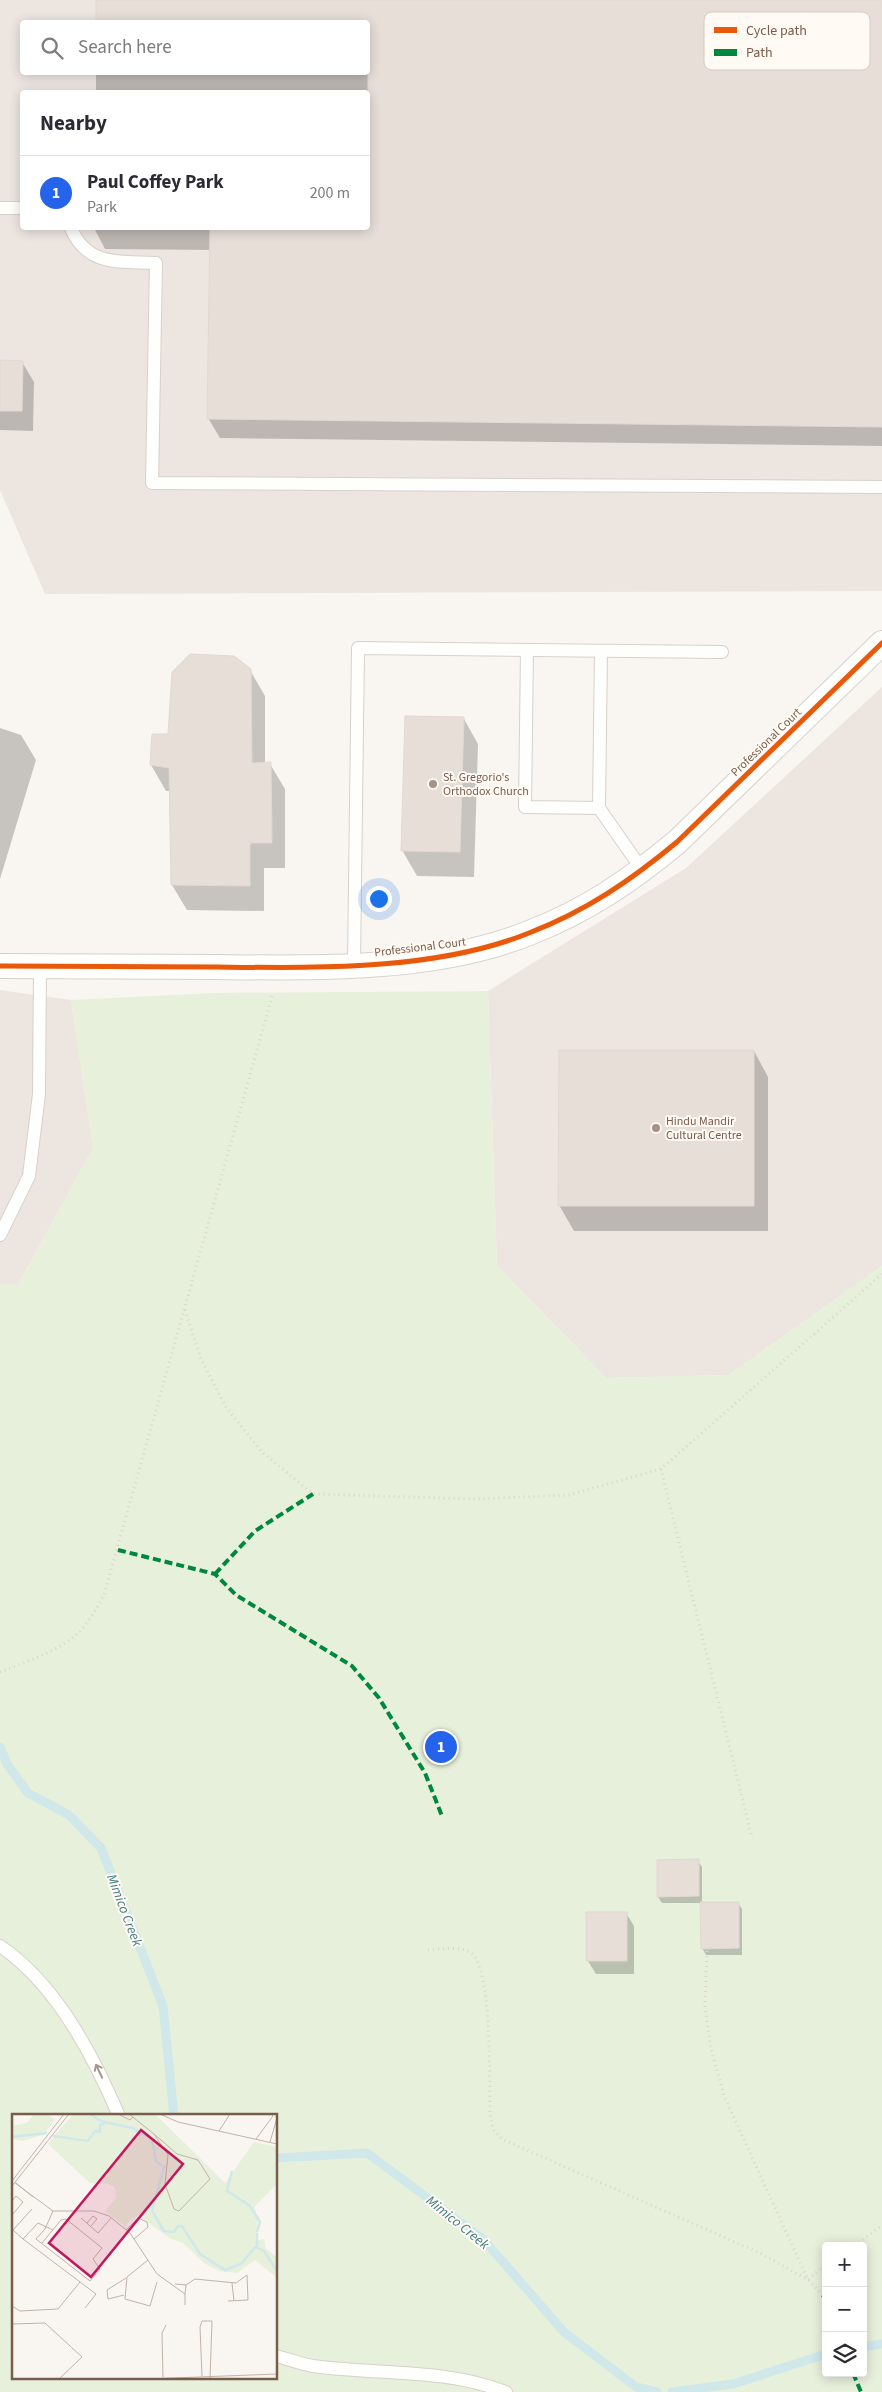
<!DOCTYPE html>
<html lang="en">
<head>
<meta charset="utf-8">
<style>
  body { margin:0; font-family:"Source Sans 3",sans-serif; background:#f2f2f3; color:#2b2b33 }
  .controls { position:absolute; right:15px; bottom:15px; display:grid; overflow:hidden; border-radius:5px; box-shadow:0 2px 12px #0003 }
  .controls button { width:45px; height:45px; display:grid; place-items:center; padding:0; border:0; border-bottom:1px solid #e1e1e2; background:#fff; color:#2b2b33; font:25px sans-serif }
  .you { position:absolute; left:378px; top:898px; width:18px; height:18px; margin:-12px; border:4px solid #fff; border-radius:50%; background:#1a73e8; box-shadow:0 0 0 8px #1a73e833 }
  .badge { display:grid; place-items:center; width:32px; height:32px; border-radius:50%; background:#2563eb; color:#fff; font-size:16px; font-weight:700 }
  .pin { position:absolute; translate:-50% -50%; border:2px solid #fff; box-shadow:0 1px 5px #0006 }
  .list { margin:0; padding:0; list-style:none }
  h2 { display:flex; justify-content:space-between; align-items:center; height:65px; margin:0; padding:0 20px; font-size:21px }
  h2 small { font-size:16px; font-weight:400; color:#7c7c81 }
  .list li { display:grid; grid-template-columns:32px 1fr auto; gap:15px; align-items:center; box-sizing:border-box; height:75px; padding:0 20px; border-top:1px solid #e1e1e2 }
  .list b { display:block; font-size:19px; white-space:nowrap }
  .list p { margin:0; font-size:16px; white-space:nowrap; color:#7c7c81 }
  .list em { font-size:16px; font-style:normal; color:#7c7c81 }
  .icon { flex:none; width:28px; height:28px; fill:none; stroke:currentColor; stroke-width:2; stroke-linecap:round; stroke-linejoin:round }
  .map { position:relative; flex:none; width:882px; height:2392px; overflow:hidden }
  .search { position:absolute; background:#fff; box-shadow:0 2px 12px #0003; left:20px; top:20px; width:350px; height:55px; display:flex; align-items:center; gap:12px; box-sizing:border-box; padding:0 18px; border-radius:5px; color:#7c7c81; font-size:19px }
  .panel { position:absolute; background:#fff; box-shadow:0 2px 12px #0003; left:20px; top:90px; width:350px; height:140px; border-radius:5px }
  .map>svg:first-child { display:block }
  .industrial { fill:#ede5e0; fill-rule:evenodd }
  .green { fill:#e7f0db; fill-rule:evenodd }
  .shadow { fill:#0003 }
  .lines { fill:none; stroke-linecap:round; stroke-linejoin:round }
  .stream { stroke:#d0e8ea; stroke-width:9 }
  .building { fill:#e6ded7; stroke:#e2d8d2 }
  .lane-casing { stroke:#d7d1cb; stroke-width:14 }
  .street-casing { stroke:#d7d1cb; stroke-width:26 }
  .path { stroke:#dcd5d0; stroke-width:3; stroke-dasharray:1 4; stroke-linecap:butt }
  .lane { stroke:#fefefd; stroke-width:12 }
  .street { stroke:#fefefd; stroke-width:24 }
  .quiet { stroke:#00873e; stroke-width:4; stroke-dasharray:8 4; stroke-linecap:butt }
  .cycleway-casing { stroke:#fffaf3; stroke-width:8 }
  .cycleway { stroke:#e8590c; stroke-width:5 }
  .oneway { stroke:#a8958b }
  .poi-dot { fill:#a69286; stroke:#fffaf3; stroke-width:2 }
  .labels { text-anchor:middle; stroke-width:4; stroke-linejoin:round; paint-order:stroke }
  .street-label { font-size:12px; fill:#7a5c4d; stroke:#fffaf3 }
  .poi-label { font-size:12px; fill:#7a5c4d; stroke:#fffaf3; text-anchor:start }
  .water-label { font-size:14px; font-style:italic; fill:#437c86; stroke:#fffaf3 }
  .inset-river { fill:none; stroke:#d0e8ea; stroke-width:2.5 }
  .inset-road { fill:none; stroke:#c2b3aa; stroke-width:1 }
  .view { fill:#c2185b; fill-opacity:0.15; stroke:#c2185b; stroke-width:2.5 }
  .inset-edge { fill:none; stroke:#7a5c4d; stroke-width:2.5 }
  .key { fill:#fffaf3; stroke:#d7cbc1; stroke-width:1 }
  .key-label { font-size:14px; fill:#7a5c4d }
</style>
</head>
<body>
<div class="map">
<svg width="882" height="2392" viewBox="0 0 882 2392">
  <rect width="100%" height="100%" fill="#f9f5f0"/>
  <g class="industrial">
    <path d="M 0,0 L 882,0 L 882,591 L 45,594 L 0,490 ZM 22,22 L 368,22 L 368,72 L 22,72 ZM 22,92 L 368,92 L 368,228 L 22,228 Z"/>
    <path d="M 882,687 L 882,1266 L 729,1375 L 606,1378 L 497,1266 L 488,991 L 686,868 Z"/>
    <path d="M 0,990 L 71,1000 L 93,1148 L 17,1287 L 0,1287 Z"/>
  </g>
  <path class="green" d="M 488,991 L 497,1266 L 606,1378 L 729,1375 L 882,1266 L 882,2392 L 0,2392 L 0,1284 L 19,1284 L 93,1148 L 71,1000 L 214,993 ZM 14,2116 L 276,2116 L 276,2378 L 14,2378 ZM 826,2246 L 863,2246 L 863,2373 L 826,2373 Z"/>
  <g class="shadow">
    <path d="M 97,0 L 882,0 L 882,446 L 220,438 L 208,418 L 211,250 L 105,249 L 94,228 L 368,228 L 368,92 L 96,92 L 96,72 L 368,72 L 368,22 L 97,22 Z"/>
    <path d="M 0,361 L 22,362 L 34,382 L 33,431 L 0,430 Z"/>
    <path d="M 250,670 L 265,696 L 265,764 L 270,764 L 285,789 L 285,868 L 264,868 L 264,911 L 187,910 L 172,885 L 170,791 L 166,791 L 151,765 L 169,736 Z"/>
    <path d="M 464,719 L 478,744 L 474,877 L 417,876 L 402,850 Z"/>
    <path d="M 0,728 L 21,735 L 36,760 L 0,879 Z"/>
    <path d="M 754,1051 L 768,1077 L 768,1231 L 574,1231 L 559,1205 Z"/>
    <path d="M 698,1861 L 702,1867 L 702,1904 L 738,1903 L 742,1909 L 742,1955 L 706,1955 L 702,1948 L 702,1903 L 662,1903 L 658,1897 Z"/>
    <path d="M 626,1913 L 634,1926 L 634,1974 L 596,1974 L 588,1961 Z"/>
  </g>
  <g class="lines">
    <g class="stream">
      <path d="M 0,1747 L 7,1764 L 28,1793 L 69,1815 L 101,1848 L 163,2006 L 174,2116"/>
      <path d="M 276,2158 L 367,2153 L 483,2239 L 564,2332 L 636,2387 L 657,2392"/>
      <path d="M 863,2347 L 882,2344"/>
      <path d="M 672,2392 L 733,2384 L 826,2354"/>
    </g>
  </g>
  <g class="building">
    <path d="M 96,0 L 882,0 L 882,427 L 207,419 L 210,228 L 368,228 L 368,22 L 96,22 Z"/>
    <path d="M 0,360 L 23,361 L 22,411 L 0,411 Z"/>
    <path d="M 190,654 L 234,656 L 251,669 L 252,763 L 271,762 L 272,843 L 250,843 L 250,886 L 171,885 L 169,768 L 150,765 L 152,734 L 168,734 L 172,672 Z"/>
    <path d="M 405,716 L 464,717 L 460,852 L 401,851 Z"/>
    <path d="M 559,1050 L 754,1050 L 754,1206 L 558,1206 Z"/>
    <path d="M 699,1859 L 699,1896 L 657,1897 L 657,1860 Z"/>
    <path d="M 700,1902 L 739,1902 L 739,1948 L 701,1949 Z"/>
    <rect x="586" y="1912" width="41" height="49"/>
  </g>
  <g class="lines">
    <g class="lane-casing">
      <g id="lane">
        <path d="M 0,208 L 22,208"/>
        <path d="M 71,228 C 87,267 120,261 156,263 L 152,483 L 882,487"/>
        <path d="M 527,650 L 525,807 L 599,808 L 601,651"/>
        <path d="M 599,808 L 643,871"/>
        <path d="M 354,964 L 358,648 L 722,652"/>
        <path d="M 0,1235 L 29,1176 L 39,1094 L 40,966"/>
        <path d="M 0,1946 C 56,1984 93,2055 119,2116"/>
        <path d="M 276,2356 C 288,2359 301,2364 313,2366 C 378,2375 443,2368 506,2392"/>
      </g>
    </g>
    <g class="street-casing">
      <path id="street" d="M 0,966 C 72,966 144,967 216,967 C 316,968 435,971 529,933 C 586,911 630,881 677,842 L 882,643"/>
    </g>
    <g class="path">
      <path d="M 185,1310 L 201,1359 L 226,1407 L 262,1452 L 313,1494 L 474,1499 L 569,1495 L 661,1469 L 882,1274"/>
      <path d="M 661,1469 L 752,1838"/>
      <path d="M 0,1672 C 23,1663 51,1654 71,1639 C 86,1628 96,1610 104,1595 L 273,993"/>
      <path d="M 428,1950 C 441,1949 458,1946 470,1952 C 493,1965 489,2084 490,2113 L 493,2129 L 502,2139 L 762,2254 L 808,2280 L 826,2264"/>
      <path d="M 707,1951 L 705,2007 L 711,2050 L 725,2098 L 808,2280 L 823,2295"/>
      <path d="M 855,2246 L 882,2225"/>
    </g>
    <use href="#lane" class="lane"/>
    <use href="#street" class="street"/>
    <g class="quiet">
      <path d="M 118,1550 L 215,1574 L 236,1595 L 352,1666 L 379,1698 L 425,1773 L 442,1816"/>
      <path d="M 215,1574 L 255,1531 L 313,1494"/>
      <path d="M 823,2295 L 826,2301"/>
      <path d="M 853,2373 L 861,2392"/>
    </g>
    <g class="cycleway-casing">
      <path id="cycleway" d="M 0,966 C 72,966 144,967 216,967 C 316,968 435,971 529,933 C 586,911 630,881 677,842 L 882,643"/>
    </g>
    <use href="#cycleway" class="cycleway"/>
  </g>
  <defs><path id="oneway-shaft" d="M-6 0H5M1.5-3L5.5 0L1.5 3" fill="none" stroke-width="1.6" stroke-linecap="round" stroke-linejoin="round" transform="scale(1.25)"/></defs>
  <use class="oneway" href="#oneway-shaft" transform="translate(99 2071) rotate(-115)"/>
  <g class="poi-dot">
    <circle cx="433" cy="784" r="5"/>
    <circle cx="656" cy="1128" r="5"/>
  </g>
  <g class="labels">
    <g class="street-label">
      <text transform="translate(766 742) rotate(-44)" y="4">Professional Court</text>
      <text transform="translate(420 947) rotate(-7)" y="4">Professional Court</text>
    </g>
    <g class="poi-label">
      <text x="443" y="781">St. Gregorio's<tspan x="443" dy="14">Orthodox Church</tspan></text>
      <text x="666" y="1125">Hindu Mandir<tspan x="666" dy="14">Cultural Centre</tspan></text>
    </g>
    <g class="water-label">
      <text transform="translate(125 1910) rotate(69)" y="5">Mimico Creek</text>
      <text transform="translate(458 2222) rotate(39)" y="5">Mimico Creek</text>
    </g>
  </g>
  <g transform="translate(12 2114)">
    <rect width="265" height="265" fill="#f9f5f0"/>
    <path d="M 22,0 L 35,0 L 43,6 L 31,21 L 10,27 L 0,25 L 0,12 L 15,9 ZM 61,0 L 143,0 L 213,69 L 242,28 L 265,33 L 265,70 L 243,92 L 246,113 L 243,127 L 252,125 L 254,135 L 265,143 L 265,164 L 243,146 L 225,159 L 207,157 L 192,149 L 171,129 L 159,125 L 127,102 L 118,105 L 114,113 L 93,97 L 104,84 L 103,74 L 97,70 L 78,69 L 36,30 Z" fill="#e7f0db"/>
    <path class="inset-river" d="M 78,0 L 89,7 L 120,14 L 140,25 L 144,47 L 152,53 L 140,97 L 152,117 L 162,118 L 166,112 L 170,112 L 188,140 L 213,156 L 229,150 L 245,131 L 245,119M 41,22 L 76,27 L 83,17 L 88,18 L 88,11 L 93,9M 0,23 L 35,19M 220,57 L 215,77 L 238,92 L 248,108 L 245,118M 244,133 L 252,137 L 265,157"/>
    <path class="inset-road" d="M 106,0 L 118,6 L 121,3M 117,0 L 142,20M 148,0 L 166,8 L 265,30M 207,17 L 218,0M 142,20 L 165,40 L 186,46 L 198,65 L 167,97 L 162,95 L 153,70 L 156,41 ZM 244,25 L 261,2 L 259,0M 258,28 L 265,4M 0,67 L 52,0M 3,69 L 41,97 L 82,97 L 97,102 L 118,119 L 145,160 L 173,180 L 173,191M 4,69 L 21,83M 0,72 L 57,0M 0,87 L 4,82 L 11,88 L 0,101M 69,104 L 86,119 L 99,104M 75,109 L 81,102 L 85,105 L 79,112M 41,116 L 26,109 L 11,125 L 84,180 L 73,194M 114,116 L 126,104 L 135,108 L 136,113 L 122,125M 11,125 L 1,116 L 20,95M 30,129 L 49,106 L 54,105 L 90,134 L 81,145 L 88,155 L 78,167 L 24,125 L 33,115 L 41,97M 136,146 L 115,163 L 113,185 L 138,192 L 145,168M 220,169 L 222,187M 163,170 L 174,171 L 173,180M 174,171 L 183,165 L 224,169 L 235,161 L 236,186 L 216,187M 112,181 L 96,185 L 95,176 L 114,164M 0,192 L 8,197 L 46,195 L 68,168M 0,210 L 33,209 L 70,243 L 47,265M 190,262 L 188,213 L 190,207 L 200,207 L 198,265M 151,263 L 150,219 L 154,211M 135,265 L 265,260"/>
    <path class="view" d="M 129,16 L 171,50 L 79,163 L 37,129 Z"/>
    <rect width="265" height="265" class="inset-edge"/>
  </g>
  <rect x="704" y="12" width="166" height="58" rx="8" class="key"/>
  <rect x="714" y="27" width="23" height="6" fill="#e8590c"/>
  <rect x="714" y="49" width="23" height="7" fill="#00873e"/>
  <g class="key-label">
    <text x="746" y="35">Cycle path</text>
    <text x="746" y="57">Path</text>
  </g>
</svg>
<div class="controls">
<button>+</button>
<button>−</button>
<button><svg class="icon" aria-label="layers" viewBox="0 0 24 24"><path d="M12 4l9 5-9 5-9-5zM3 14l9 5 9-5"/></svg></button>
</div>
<div class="you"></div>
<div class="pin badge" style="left:441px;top:1747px">1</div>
<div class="search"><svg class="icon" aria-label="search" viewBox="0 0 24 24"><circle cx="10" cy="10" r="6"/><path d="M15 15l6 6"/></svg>Search here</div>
<section class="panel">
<h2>Nearby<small></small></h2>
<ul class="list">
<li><span class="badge">1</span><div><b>Paul Coffey Park</b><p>Park</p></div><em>200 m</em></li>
</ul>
</section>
</div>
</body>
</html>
